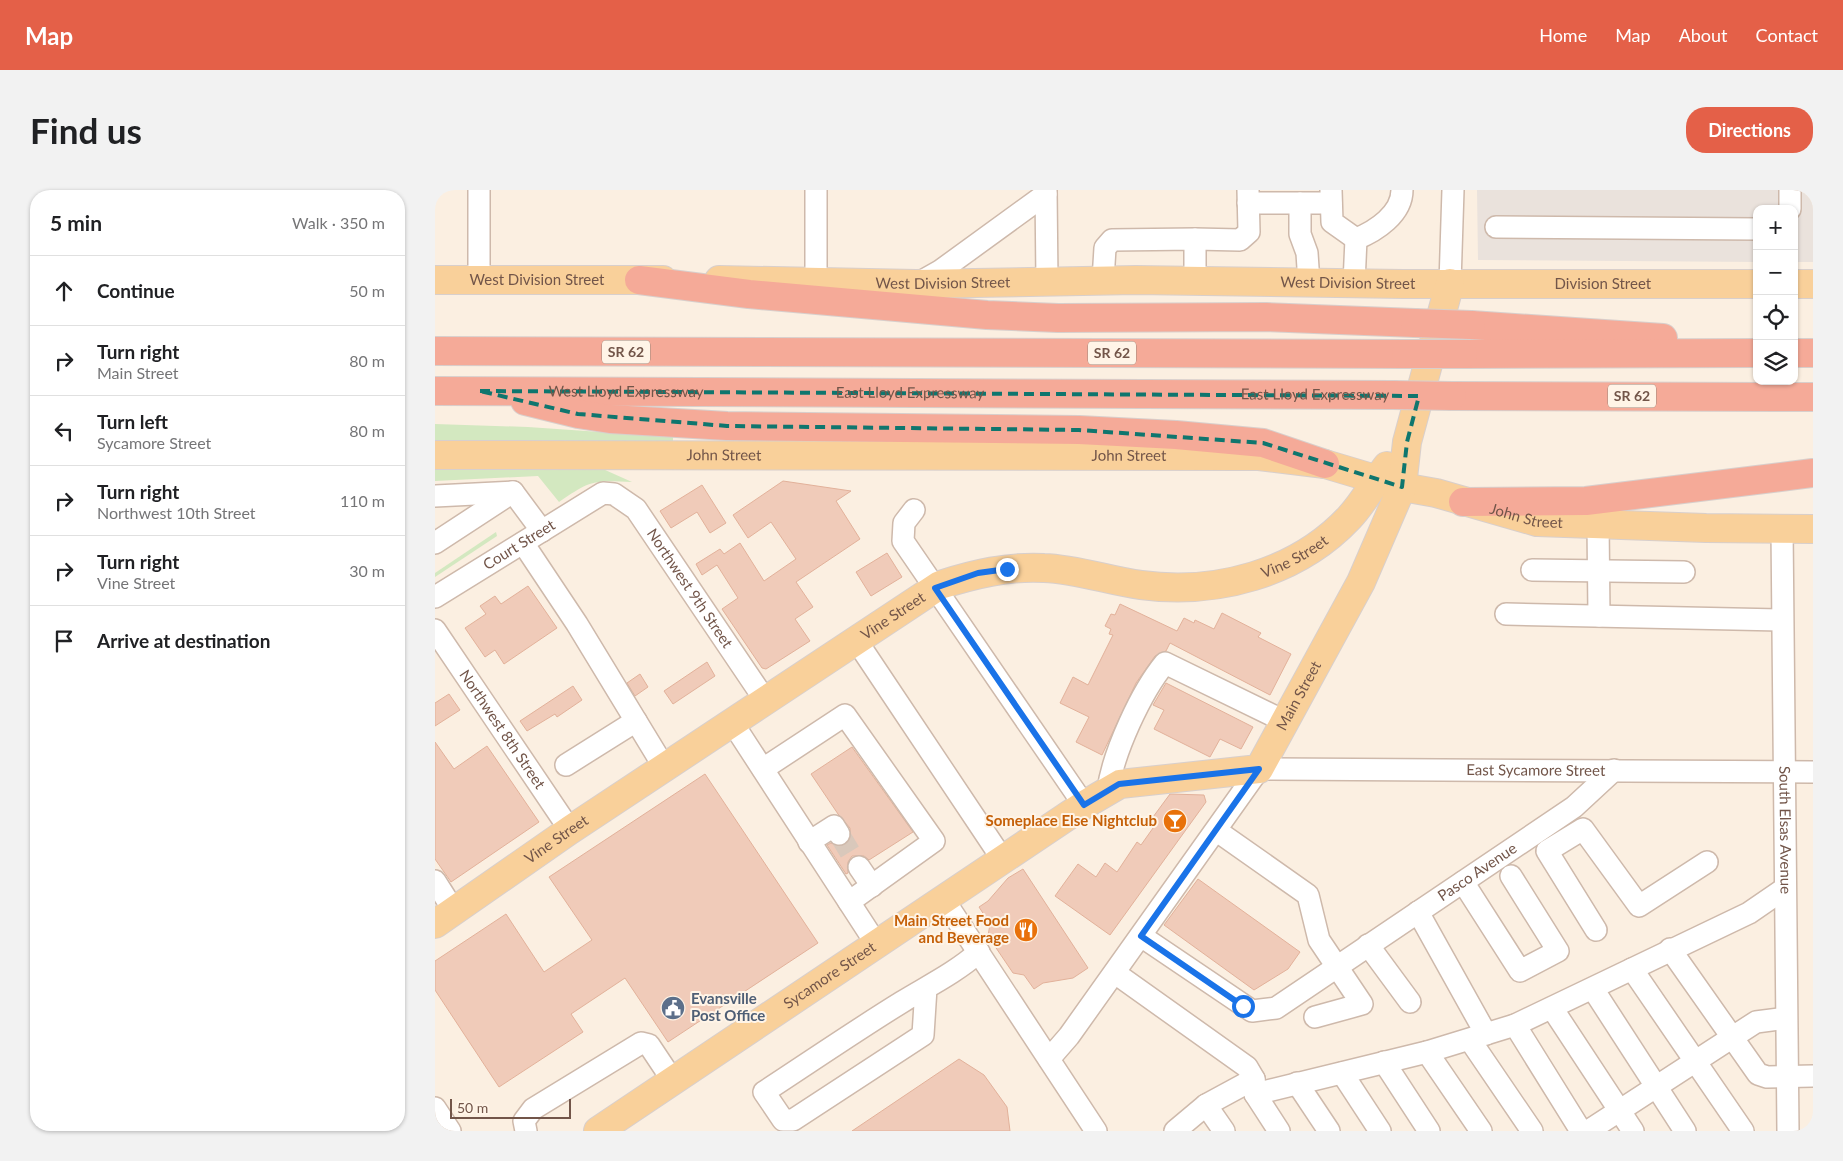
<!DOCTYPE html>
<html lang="en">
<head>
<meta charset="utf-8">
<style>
  body { margin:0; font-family:Lato,sans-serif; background:#f2f2f2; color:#202124 }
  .controls { position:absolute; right:15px; top:15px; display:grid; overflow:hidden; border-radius:10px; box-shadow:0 1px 4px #0004 }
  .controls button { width:45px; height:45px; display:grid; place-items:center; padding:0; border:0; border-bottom:1px solid #e0e0e0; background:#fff; color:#202124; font:25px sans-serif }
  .scale { position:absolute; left:15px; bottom:12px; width:121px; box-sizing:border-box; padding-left:5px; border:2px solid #725549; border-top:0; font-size:14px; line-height:18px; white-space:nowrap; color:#725549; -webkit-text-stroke:4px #fff4e7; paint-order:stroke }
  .stop { position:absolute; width:15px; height:15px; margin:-11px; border:4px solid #1a73e8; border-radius:50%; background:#fff }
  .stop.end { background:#1a73e8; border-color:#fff; box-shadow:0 1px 5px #0008 }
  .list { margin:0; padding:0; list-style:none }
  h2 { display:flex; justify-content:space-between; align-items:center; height:65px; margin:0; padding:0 20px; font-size:21px }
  h2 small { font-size:16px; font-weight:400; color:#757577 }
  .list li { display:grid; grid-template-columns:32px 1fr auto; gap:15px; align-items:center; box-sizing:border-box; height:70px; padding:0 20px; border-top:1px solid #e0e0e0 }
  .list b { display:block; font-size:19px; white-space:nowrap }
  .list p { margin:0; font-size:16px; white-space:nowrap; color:#757577 }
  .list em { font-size:16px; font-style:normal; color:#757577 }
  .icon { flex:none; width:28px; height:28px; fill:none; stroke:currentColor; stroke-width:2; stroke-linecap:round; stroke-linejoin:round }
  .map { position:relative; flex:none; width:1378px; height:941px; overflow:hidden; border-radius:20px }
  header { display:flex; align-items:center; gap:30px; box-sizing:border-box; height:70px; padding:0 25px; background:#e46048; color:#fff }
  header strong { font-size:24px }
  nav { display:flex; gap:28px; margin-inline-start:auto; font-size:18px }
  .intro { display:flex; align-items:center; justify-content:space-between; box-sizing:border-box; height:120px; padding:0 30px }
  h1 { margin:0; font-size:35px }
  .button { padding:12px 22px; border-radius:20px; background:#e46048; color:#fff; font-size:18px; font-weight:700 }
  main { display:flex; gap:30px; padding:0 30px }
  aside { flex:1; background:#fff; border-radius:20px; box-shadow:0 1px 4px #0004 }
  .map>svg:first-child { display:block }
  .industrial { fill:#eae2dc }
  .green { fill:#d3e8c0 }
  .building { fill:#f0cbb9; stroke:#e2b19a }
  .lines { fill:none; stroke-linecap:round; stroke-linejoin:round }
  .minor-tunnel { stroke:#d9c8bb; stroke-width:21; stroke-dasharray:21 11; stroke-linecap:butt }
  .minor-casing { stroke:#ceb9ab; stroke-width:24 }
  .major-casing { stroke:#d8cfcc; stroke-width:30 }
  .highway-casing { stroke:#d8cfcc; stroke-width:30 }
  .minor { stroke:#fff; stroke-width:21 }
  .major { stroke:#f9d09a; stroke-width:28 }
  .highway { stroke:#f5aa98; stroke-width:28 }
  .highway-bridge-casing { stroke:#d8cfcc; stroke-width:30; stroke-linecap:butt }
  .highway-bridge { stroke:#f5aa98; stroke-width:28 }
  .route { stroke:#1a73e8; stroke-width:6 }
  .marked { fill:none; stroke:#0f766e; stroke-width:4; stroke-dasharray:10 6; stroke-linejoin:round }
  .labels { text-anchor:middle; stroke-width:4; stroke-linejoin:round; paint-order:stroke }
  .shield { fill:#fff4e7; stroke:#9c8578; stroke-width:1 }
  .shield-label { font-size:14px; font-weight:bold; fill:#725549 }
  .street-label { font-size:15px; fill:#725549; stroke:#fff4e7 }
  .food-label { font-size:15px; font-weight:bold; fill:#c56008; stroke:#fff4e7; text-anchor:end }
  .service-label { font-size:15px; font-weight:bold; fill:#4e5e75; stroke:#fff4e7; text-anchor:start }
</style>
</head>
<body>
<header>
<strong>Map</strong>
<nav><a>Home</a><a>Map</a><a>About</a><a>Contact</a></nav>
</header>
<div class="intro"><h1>Find us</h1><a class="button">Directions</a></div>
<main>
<aside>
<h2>5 min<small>Walk · 350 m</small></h2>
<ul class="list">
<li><svg class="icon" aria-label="ahead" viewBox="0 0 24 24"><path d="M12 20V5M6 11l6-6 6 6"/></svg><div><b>Continue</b></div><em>50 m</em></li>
<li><svg class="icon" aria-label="right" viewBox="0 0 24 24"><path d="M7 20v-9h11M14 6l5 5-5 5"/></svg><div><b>Turn right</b><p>Main Street</p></div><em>80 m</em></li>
<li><svg class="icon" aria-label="left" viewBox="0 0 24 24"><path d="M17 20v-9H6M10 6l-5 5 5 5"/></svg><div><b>Turn left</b><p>Sycamore Street</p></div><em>80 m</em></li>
<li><svg class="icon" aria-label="right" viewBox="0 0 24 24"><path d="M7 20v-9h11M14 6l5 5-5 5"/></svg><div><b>Turn right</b><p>Northwest 10th Street</p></div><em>110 m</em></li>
<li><svg class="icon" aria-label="right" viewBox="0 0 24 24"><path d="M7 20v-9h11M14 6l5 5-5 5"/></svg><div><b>Turn right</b><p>Vine Street</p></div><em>30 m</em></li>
<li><svg class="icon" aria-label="arrive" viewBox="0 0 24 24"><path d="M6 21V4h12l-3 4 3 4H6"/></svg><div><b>Arrive at destination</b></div></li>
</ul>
</aside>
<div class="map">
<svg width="1378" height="941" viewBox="0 0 1378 941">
  <rect width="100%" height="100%" fill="#fbefe1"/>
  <path class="industrial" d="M 1042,0 L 1378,0 L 1378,72 L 1359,72 L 1359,19 L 1322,19 L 1322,72 L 1043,70 Z"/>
  <g class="green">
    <path d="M 0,234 L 93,237 L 238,247 L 238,256 L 0,255 Z"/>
    <path d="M 0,275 L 159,275 L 197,292 C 158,290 156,290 124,312 L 103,286 L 0,291 Z"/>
    <path d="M 61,342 L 62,346 L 0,387 L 0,383 Z"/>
  </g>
  <g class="building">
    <path d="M 348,291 L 416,301 L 401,311 L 425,349 L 361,392 L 378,417 L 360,429 L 375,451 L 331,479 L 327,478 L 287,419 L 303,408 L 282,375 L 267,385 L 261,374 L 285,359 L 289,364 L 305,353 L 329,391 L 361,369 L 336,332 L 313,348 L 298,325 Z"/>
    <path d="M 267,295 L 291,333 L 275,343 L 262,322 L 236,338 L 225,321 Z"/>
    <path d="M 452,363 L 467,387 L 436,406 L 421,382 Z"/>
    <path d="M 93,396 L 122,438 L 69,474 L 60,460 L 50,467 L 30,438 L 51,424 L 45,416 L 60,406 L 66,414 Z"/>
    <path d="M 685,414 L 742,441 L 749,428 L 759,433 L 760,430 L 779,439 L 787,423 L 826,443 L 823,447 L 856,464 L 835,505 L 735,453 L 731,461 L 720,466 L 701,493 L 667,565 L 641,552 L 654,527 L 625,513 L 638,487 L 653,495 L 678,445 L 674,444 L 676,439 L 670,436 L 676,424 L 680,425 Z"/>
    <path d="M 272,472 L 280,486 L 238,514 L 229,501 Z"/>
    <path d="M 205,484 L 213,497 L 200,506 L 192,493 Z"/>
    <path d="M 731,493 L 818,537 L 806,559 L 785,549 L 775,567 L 719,539 L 729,520 L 718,515 Z"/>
    <path d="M 138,496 L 147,510 L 122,527 L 120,524 L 92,541 L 85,531 Z"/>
    <path d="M 14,504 L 25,520 L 0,536 L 0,513 Z"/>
    <path d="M 0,552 L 19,579 L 52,556 L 104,632 L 16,692 L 0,669 Z"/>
    <path d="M 417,557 L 478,642 L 434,670 L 429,666 L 417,666 L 413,672 L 413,683 L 411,684 L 392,655 L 396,653 L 404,656 L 411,654 L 415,649 L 415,638 L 403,624 L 376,584 Z"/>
    <path d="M 270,584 L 383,753 L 233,852 L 190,788 L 136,824 L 148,842 L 64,897 L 0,800 L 0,771 L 71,724 L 109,782 L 157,750 L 114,687 Z"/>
    <path d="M 735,604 L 769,605 L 771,612 L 675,745 L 620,706 L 643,674 L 661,687 L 670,673 L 682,682 L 702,652 L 706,655 L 723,631 L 718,627 Z"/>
    <path d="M 588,679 L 653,778 L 638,788 L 608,793 L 599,799 L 589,785 L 578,783 L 553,746 L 555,734 L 544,717 L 553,711 L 573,688 Z"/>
    <path d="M 763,689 L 865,762 L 853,779 L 819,800 L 729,735 Z"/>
    <path d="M 524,869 L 549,885 L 572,917 L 575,941 L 417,941 Z"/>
  </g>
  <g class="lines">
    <path class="minor-tunnel" d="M 404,644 L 424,677"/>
    <g class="minor-casing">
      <g id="minor">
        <path d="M 381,0 L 381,93"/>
        <path d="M 611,0 L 612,91"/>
        <path d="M 896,0 L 897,32 L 921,49 C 941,41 967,24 967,0"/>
        <path d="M 1355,0 L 1355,19"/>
        <path d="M 813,13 L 896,13"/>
        <path d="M 865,13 L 865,44 L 872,63 L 874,93"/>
        <path d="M 1061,37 L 1322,39"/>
        <path d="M 760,49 L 805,50 L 814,42 L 813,0"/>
        <path d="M 44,89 L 44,0"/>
        <path d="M 668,90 L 670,58 L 677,50 L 760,49 L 760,91"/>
        <path d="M 919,93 L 921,49"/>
        <path d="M 1015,93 L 1018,0"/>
        <path d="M 482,94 L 505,81 L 611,4"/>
        <path d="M 0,306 L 78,302 L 107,341"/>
        <path d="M 479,320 L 469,333 L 468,351 L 649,615"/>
        <path d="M 1163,333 L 1164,426"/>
        <path id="s1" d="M 1347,339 L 1353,941"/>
        <path d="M 0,353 L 78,302"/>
        <path d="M 88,353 L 142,434 L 229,577"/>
        <path d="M 1097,380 L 1249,382"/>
        <path id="s2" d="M 0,407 L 168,303 L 179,304 L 201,319 L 330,510"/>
        <path d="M 1071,424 L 1347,430"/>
        <path id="s3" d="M 0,440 L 135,640"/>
        <path d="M 421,450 L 568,670"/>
        <path d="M 297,532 L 442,755"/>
        <path d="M 131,575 L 201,531"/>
        <path d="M 328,579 L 410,525 L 499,651 L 414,712"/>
        <path d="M 673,600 C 678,563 706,502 730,473 L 851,532"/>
        <path d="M 782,641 L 873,705 L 884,750 L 927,814 L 880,827"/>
        <path d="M 374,652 L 399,636 L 404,644"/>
        <path d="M 424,677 L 437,696"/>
        <path d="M 0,691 L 19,721"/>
        <path d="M 1028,692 L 1085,781 L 1123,761 L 1076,686"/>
        <path d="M 509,710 L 661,941"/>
        <path d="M 983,722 L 1051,844"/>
        <path d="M 1161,740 L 1112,661 L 1148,639 L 1204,716 L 1272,672"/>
        <path id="s4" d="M 706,746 L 817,821 L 841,818 L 1139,617 L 1179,580"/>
        <path d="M 933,755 L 975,812"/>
        <path d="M 1235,759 L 1323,884 L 1332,887 L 1378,886"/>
        <path d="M 1197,779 L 1308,941"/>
        <path d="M 680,783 L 812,877 L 819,889 L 820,904 L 992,862 L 1080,835 L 1314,723 L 1349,699"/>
        <path d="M 491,798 L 488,845 L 358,930 L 348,930 L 329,902 C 375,872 420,841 467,812 C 493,796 520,783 544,762"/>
        <path d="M 1158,799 L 1250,941"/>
        <path d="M 1117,818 L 1198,941"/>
        <path d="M 1080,835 L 1146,941"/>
        <path d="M 1035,850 L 1097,941"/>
        <path d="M 992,862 L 1046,941"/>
        <path id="s5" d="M 614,869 L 634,846 L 824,579 L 1378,582"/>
        <path d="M 949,872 L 994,941"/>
        <path d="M 907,883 L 945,941"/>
        <path d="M 862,893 L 894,941"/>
        <path d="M 820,904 L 844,941"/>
        <path d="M 771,915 L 789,941"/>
        <path d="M 0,918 L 15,941"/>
        <path d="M 91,941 L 89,931 L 98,919 L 206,853 L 214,855 L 238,891"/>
        <path d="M 740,941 L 771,915 L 819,889"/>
        <path d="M 1153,941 L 1321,832 L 1351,828"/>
      </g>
    </g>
    <g class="major-casing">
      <g id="major">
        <path id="s6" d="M 0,90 L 228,90"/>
        <path id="s7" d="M 284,90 L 481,94 L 701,90 L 968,94 L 1322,94"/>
        <path d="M 1359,94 L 1378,94"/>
        <path id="s8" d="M 0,265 L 824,266 L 890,274 L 967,297 L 1001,303 L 1102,332 L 1271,338 L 1378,339"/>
        <path id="s9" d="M 0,734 L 135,640 L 505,395 C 540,384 573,376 609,378 C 642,379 674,391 706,395 C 781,405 861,384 914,328 C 929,312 939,293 952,276"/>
        <path id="s10" d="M 163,941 L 649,615 L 685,594 L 824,579 L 926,392 L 967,297 L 972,252 L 1015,93"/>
      </g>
    </g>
    <g class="highway-casing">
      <g id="highway">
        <path d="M 204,90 L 314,104 L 552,125 L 623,128 L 831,127 L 980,133"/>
        <path d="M 1036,135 L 1228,148"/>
        <path d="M 0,161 L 971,164"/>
        <path d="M 1359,163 L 1378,163"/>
        <path d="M 1028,164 L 1322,163"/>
        <path id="s11" d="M 0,201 L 958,205"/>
        <path d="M 1017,206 L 1378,207"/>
        <path d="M 90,211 L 143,224 L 175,229 L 292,236 L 644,240 L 741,245 L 828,253 L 890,274"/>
        <path d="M 1028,312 L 1151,311 L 1378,283"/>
      </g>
    </g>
    <use href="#minor" class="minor"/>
    <use href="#major" class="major"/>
    <use href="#highway" class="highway"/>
    <g class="highway-bridge-casing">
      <g id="highway-bridge">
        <path d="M 980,133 L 1036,135"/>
        <path d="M 971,164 L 1028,164"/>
        <path d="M 958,205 L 1017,206"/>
      </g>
    </g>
    <use href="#highway-bridge" class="highway-bridge"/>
  </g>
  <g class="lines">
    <path class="route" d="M 572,379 L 543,383 L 500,398 L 649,615 L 684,594 L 824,579 L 706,746 L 808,816"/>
  </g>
  <path class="marked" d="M 45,201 L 984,206 L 972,252 L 967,297 L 828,253 L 644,240 L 292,236 L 143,224 Z"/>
  <defs>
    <g id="bar-disc" transform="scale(1.25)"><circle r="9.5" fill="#e8710a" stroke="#fff4e7"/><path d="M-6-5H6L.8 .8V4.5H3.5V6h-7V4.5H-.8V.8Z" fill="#fff"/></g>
    <g id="restaurant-disc" transform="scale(1.25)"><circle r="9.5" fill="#e8710a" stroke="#fff4e7"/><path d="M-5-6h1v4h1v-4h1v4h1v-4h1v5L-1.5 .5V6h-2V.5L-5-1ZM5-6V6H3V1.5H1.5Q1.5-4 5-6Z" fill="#fff"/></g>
    <g id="civic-disc" transform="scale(1.25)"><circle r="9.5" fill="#5c6f8a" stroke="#fff4e7"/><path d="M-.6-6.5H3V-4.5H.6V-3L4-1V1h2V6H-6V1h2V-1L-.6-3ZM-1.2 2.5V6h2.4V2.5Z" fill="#fff"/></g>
  </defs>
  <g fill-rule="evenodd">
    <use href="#bar-disc" x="740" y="631"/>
    <use href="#restaurant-disc" x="591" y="740"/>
    <use href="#civic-disc" x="238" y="818"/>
  </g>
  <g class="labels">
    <g class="shield">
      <rect x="167" y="150.5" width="48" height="23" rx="4"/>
      <rect x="653" y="151.5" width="48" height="23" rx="4"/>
      <rect x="1173" y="194.5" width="48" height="23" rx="4"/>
    </g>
    <g class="shield-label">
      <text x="191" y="167">SR 62</text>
      <text x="677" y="168">SR 62</text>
      <text x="1197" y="211">SR 62</text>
    </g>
    <g class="street-label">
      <text dy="5" stroke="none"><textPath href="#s6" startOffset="102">West Division Street</textPath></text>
      <text dy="5" stroke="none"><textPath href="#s7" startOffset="224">West Division Street</textPath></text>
      <text dy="5" stroke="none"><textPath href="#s7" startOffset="629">West Division Street</textPath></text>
      <text dy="5" stroke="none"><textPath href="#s7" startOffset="884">Division Street</textPath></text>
      <text dy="5" stroke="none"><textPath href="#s11" startOffset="191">West Lloyd Expressway</textPath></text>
      <text dy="5" stroke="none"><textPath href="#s11" startOffset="475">East Lloyd Expressway</textPath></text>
      <text dy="5" stroke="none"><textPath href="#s11" startOffset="880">East Lloyd Expressway</textPath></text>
      <text dy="5" stroke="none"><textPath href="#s8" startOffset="289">John Street</textPath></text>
      <text dy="5" stroke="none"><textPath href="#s8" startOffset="694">John Street</textPath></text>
      <text dy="5" stroke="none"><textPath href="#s8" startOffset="1099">John Street</textPath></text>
      <text dy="5" stroke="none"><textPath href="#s2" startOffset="99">Court Street</textPath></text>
      <text dy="5" stroke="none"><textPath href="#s9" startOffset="972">Vine Street</textPath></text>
      <text dy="5" stroke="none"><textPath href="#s2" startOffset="331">Northwest 9th Street</textPath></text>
      <text dy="5" stroke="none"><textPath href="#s9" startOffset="552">Vine Street</textPath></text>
      <text dy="5" stroke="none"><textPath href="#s10" startOffset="850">Main Street</textPath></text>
      <text dy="5" stroke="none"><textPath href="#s3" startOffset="120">Northwest 8th Street</textPath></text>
      <text dy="5" stroke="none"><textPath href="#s5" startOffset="635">East Sycamore Street</textPath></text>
      <text dy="5" stroke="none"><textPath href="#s1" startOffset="301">South Elsas Avenue</textPath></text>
      <text dy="5" stroke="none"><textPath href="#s9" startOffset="148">Vine Street</textPath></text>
      <text dy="5" stroke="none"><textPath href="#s4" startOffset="401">Pasco Avenue</textPath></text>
      <text dy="5" stroke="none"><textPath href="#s10" startOffset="279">Sycamore Street</textPath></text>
    </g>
    <g class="food-label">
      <text x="722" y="636">Someplace Else Nightclub</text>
      <text x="574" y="736">Main Street Food<tspan x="574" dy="17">and Beverage</tspan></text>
    </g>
    <g class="service-label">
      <text x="256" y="814">Evansville<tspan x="256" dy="17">Post Office</tspan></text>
    </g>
  </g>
</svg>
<div class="controls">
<button>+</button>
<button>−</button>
<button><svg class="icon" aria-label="locate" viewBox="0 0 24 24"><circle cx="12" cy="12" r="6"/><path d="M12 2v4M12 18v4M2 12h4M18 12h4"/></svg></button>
<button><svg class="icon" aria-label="layers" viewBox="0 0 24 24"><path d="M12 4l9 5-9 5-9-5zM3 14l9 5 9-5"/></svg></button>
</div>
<div class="scale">50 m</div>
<div class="stop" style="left:808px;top:816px"></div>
<div class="stop end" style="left:572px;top:379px"></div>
</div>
</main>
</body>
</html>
